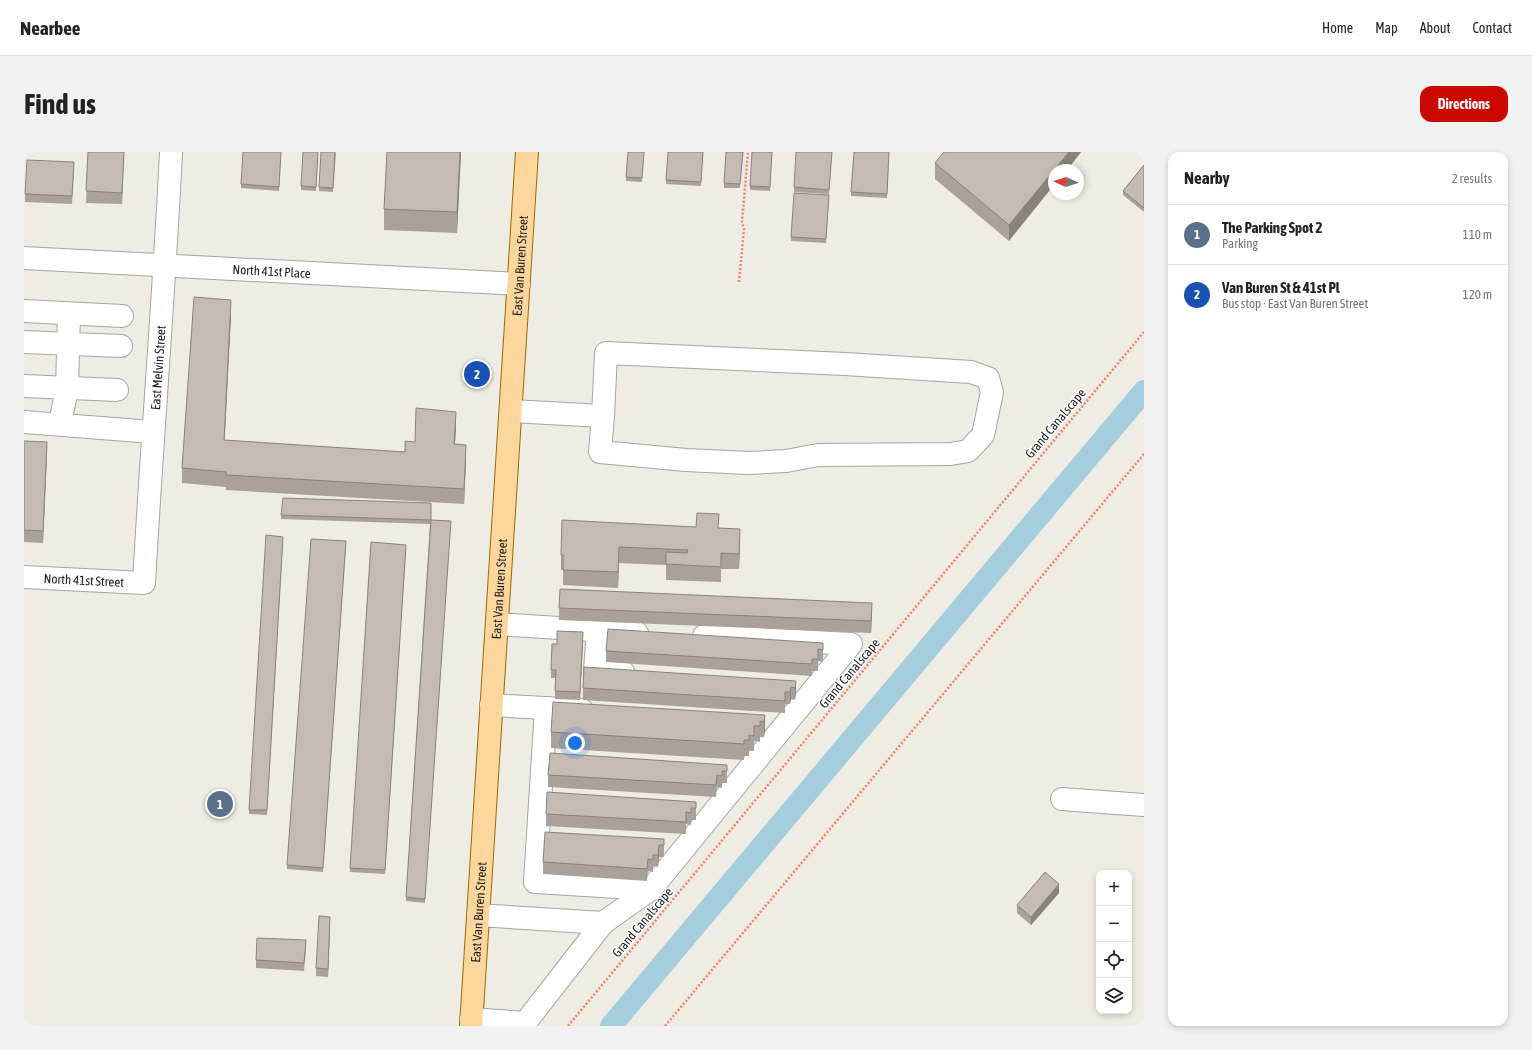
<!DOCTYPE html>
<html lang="en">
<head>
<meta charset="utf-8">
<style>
  body { margin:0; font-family:"Asap Condensed",sans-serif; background:#f2f2f2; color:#222 }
  .controls { position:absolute; right:12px; bottom:12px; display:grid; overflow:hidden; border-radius:8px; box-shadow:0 2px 6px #0003 }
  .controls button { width:36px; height:36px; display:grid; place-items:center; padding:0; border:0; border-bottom:1px solid #e0e0e0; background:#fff; color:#222; font:20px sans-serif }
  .compass { position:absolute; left:1024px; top:12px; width:36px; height:36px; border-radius:50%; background:#fff; box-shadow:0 2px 6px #0003; rotate:273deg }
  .you { position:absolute; left:551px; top:591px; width:14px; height:14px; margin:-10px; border:3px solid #fff; border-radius:50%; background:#1a73e8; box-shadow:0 0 0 6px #1a73e833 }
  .badge { display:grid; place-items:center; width:26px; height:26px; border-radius:50%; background:#cc0700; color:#fff; font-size:13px; font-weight:700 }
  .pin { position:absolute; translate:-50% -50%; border:2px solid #fff; box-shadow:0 1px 4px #0006 }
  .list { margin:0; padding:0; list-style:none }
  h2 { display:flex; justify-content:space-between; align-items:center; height:52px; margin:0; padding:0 16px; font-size:17px }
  h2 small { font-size:13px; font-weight:400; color:#767676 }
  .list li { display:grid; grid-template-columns:26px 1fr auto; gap:12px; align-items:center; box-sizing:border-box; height:60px; padding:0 16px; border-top:1px solid #e0e0e0 }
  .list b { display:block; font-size:15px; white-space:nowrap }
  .list p { margin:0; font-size:13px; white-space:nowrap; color:#767676 }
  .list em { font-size:13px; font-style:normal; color:#767676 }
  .icon { flex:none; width:22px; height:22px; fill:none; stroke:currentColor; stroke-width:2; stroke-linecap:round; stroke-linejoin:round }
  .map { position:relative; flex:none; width:1120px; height:874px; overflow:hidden; border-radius:12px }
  header { display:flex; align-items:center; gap:24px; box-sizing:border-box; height:56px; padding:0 20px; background:#fff; border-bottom:1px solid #e0e0e0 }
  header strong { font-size:19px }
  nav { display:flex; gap:22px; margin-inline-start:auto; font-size:14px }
  .intro { display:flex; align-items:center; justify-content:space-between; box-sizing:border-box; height:96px; padding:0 24px }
  h1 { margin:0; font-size:28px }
  .button { padding:10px 18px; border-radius:12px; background:#cc0700; color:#fff; font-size:14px; font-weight:700 }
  main { display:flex; gap:24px; padding:0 24px }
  aside { flex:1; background:#fff; border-radius:12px; box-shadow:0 2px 6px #0003 }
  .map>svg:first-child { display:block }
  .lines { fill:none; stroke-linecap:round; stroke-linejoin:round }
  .canal { stroke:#a4cedd; stroke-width:22 }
  .minor-casing { stroke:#a5a5a5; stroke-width:24 }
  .major-casing { stroke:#986b00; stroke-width:24 }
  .path { stroke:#fa7e69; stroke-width:2.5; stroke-dasharray:2 2; stroke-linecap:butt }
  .minor { stroke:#fff; stroke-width:22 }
  .major { stroke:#fcd69c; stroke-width:22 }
  .wall { fill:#a9a19a }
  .shaded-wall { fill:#89837d }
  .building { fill:#c4bbb3; stroke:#89837d }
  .labels { text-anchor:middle; stroke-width:3; stroke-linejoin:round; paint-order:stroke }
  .street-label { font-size:13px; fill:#1e1e1e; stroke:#fff }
</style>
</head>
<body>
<header>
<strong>Nearbee</strong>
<nav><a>Home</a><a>Map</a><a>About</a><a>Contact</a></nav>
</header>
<div class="intro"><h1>Find us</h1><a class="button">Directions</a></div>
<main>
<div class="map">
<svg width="1120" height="874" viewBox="0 0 1120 874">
  <rect width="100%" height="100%" fill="#efece4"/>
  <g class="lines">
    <path class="canal" d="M 587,874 L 1120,239"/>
    <g class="minor-casing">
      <g id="minor">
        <path id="s1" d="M 0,106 L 495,132"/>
        <path d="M 0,159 L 98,164"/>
        <path d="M 0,190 L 97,194"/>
        <path d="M 0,234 L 93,238"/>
        <path d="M 487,259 L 579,264 L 576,300 L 662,308 L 725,311 L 762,309 L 794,303 L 927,302 L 944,299 L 959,283 L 968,240 L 964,226 L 947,220 L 821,212 L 582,201 L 579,264"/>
        <path d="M 0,270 L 128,280"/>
        <path d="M 36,271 L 43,237 L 45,162"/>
        <path id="s2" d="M 0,425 L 120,431 C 128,287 140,144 147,0"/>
        <path d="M 473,472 L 613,481"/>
        <path d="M 574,479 L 571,518 L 599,520"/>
        <path d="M 467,553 L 558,558"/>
        <path d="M 522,556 L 511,730 L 627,737"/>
        <path d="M 1038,647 L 1120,653"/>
        <path d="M 579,771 L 627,737 L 827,492 L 680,484"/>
        <path d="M 447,867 L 501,871 L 579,771 L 454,763"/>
      </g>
    </g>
    <g class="major-casing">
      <g id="major">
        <path id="s3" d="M 447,874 L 503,0"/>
      </g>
    </g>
    <g class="path">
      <path d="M 715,130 L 720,77 L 718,70 L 724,0"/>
      <path d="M 544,874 L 1120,180"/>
      <path d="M 641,874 L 1120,302"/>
    </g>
    <use href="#minor" class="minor"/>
    <use href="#major" class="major"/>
  </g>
  <g class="wall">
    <path d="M 64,0 L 100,0 L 98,52 L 62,51 Z"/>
    <path d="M 257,0 L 255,39 L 217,36 L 217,32 Z"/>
    <path d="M 294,0 L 292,39 L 277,38 L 277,34 Z"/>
    <path d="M 312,0 L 309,40 L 295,39 L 295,35 Z"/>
    <path d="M 437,0 L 433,81 L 360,78 L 360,57 Z"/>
    <path d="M 620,0 L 618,30 L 602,29 L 602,25 Z"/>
    <path d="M 679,0 L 677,34 L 642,32 L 642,28 Z"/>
    <path d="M 719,0 L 716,36 L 700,36 L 700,31 Z"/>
    <path d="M 748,0 L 746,39 L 726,38 L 726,34 Z"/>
    <path d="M 808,0 L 805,42 L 770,40 L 770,35 Z"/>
    <path d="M 865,0 L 863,46 L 827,44 L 827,40 Z"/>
    <path d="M 920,0 L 1057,0 L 1043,18 L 1030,18 L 985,89 L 911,27 L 911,11 Z"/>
    <path d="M 1120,13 L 1120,60 L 1099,43 L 1099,39 Z"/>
    <path d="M 50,19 L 48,52 L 1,50 L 1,42 Z"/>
    <path d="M 805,47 L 802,91 L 767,89 L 767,85 Z"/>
    <path d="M 207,163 L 200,288 L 381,300 L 391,290 L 432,275 L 431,292 L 442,308 L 440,352 L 202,338 L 202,335 L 158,331 L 158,316 Z"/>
    <path d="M 0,289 L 23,302 L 19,391 L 0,390 Z"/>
    <path d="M 257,363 L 407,368 L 401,751 L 382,749 L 382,745 L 406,372 L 257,367 Z"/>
    <path d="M 695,376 L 716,392 L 715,417 L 697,417 L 697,430 L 642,428 L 642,413 L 595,411 L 594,436 L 539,433 L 539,418 L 537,418 L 537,403 Z"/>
    <path d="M 259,389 L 243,663 L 225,662 L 225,658 Z"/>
    <path d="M 322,393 L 299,720 L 263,717 L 263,713 Z"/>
    <path d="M 382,397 L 361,722 L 326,720 L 326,716 Z"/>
    <path d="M 535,456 L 848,462 L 847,481 L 535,468 Z"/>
    <path d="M 559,488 L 556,548 L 531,547 L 531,526 L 527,526 L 527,518 L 533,492 Z"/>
    <path d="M 799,491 L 799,510 L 794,509 L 794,519 L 788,519 L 788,524 L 582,510 L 582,499 Z"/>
    <path d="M 772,529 L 771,548 L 767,547 L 766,552 L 761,552 L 761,561 L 559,548 L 559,536 Z"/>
    <path d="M 741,563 L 740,585 L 736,585 L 736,590 L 730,589 L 730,599 L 725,599 L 725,604 L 720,604 L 720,608 L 527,596 L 527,580 Z"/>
    <path d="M 703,613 L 703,631 L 698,631 L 698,636 L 693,635 L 692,645 L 524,635 L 524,623 Z"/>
    <path d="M 672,650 L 672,668 L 667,668 L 667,673 L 662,672 L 662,682 L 522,674 L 522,662 Z"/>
    <path d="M 640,687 L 640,705 L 635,705 L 634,715 L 629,714 L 629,720 L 624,719 L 623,729 L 519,722 L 519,710 Z"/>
    <path d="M 1035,741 L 1007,773 L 993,761 L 993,753 Z"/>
    <path d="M 306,773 L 304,825 L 292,824 L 292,816 Z"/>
    <path d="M 282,796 L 280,819 L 232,816 L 232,808 Z"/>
  </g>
  <g class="shaded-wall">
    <path d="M 100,0 L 98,52 L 98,41 Z"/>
    <path d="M 436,0 L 437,0 L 433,81 L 433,60 Z"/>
    <path d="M 1045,0 L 1057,0 L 1043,18 L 1030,18 Z"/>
    <path d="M 1030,18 L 1030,33 L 985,89 L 985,73 Z"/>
    <path d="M 207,148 L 207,163 L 200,303 L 200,288 Z"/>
    <path d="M 432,260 L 432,275 L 430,307 L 430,292 Z"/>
    <path d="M 23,290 L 23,302 L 19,391 L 19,379 Z"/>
    <path d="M 442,293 L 442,308 L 440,352 L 440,337 Z"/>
    <path d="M 716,377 L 716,392 L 715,417 L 715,402 Z"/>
    <path d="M 595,395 L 595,411 L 594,436 L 594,420 Z"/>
    <path d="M 848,451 L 848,462 L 847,481 L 847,469 Z"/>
    <path d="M 559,480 L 559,488 L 556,548 L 556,540 Z"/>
    <path d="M 772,529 L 772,541 L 771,548 L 771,536 Z"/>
    <path d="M 767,535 L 767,547 L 766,552 L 766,540 Z"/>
    <path d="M 741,563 L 741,579 L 740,585 L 740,570 Z"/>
    <path d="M 635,693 L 635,705 L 634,715 L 634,703 Z"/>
    <path d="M 1035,732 L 1035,741 L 1007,773 L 1007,765 Z"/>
    <path d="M 306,765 L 306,773 L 304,825 L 304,817 Z"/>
  </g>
  <g class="building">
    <path d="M 64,0 L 100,0 L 98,41 L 62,39 Z"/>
    <path d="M 219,0 L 257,0 L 255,35 L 217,32 Z"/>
    <path d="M 279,0 L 294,0 L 292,35 L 277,34 Z"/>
    <path d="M 297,0 L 311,0 L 309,36 L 295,35 Z"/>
    <path d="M 363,0 L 436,0 L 433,60 L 360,57 Z"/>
    <path d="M 604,0 L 620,0 L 618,26 L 602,25 Z"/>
    <path d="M 644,0 L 679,0 L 677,30 L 642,28 Z"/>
    <path d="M 702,0 L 719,0 L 716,32 L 700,31 Z"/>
    <path d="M 728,0 L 748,0 L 746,35 L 726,34 Z"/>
    <path d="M 772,0 L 808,0 L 805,38 L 770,35 Z"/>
    <path d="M 830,0 L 865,0 L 863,42 L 827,40 Z"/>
    <path d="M 920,0 L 1045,0 L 985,73 L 911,11 Z"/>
    <path d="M 3,8 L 50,10 L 48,44 L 1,42 Z"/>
    <path d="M 1120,13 L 1120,56 L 1099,39 Z"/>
    <path d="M 770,41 L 805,43 L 802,87 L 767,85 Z"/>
    <path d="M 170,145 L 207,148 L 200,288 L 381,300 L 381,289 L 391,290 L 392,256 L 432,260 L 430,292 L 442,293 L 440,337 L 202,323 L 202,320 L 158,316 Z"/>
    <path d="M 0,289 L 23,290 L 19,379 L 0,378 Z"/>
    <path d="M 259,346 L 407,351 L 407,368 L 257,363 Z"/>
    <path d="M 673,361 L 695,362 L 694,376 L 716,377 L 715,402 L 697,401 L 697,415 L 642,412 L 642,400 L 663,401 L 664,398 L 595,395 L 594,420 L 539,418 L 539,403 L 537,403 L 538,368 L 672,375 Z"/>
    <path d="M 407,368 L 427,369 L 401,747 L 382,745 Z"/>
    <path d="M 242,383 L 259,385 L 243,658 L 225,658 Z"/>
    <path d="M 287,387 L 322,389 L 299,716 L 263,713 Z"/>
    <path d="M 347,390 L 382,393 L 361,718 L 326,716 Z"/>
    <path d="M 536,437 L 848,451 L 847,469 L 535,456 Z"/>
    <path d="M 584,477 L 799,491 L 799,498 L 794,497 L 794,507 L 788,507 L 788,512 L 582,499 Z"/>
    <path d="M 533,479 L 559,480 L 556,540 L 531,539 L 532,518 L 527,518 L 528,492 L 533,492 Z"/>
    <path d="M 560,515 L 772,529 L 771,536 L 767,535 L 766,540 L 761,540 L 761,549 L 559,536 Z"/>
    <path d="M 529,550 L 741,563 L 740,570 L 736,569 L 736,574 L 730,574 L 730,584 L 725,583 L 725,588 L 720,588 L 720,592 L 527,580 Z"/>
    <path d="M 526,601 L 703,613 L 703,619 L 698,619 L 698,624 L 693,623 L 692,633 L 524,623 Z"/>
    <path d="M 523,640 L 672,650 L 672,656 L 667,656 L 667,661 L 662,660 L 662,670 L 522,662 Z"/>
    <path d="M 521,680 L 640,687 L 640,693 L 635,693 L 634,703 L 629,703 L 629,708 L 624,707 L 623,717 L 519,710 Z"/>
    <path d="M 1021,720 L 1035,732 L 1007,765 L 993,753 Z"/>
    <path d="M 295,764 L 306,765 L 304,817 L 292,816 Z"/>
    <path d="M 233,786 L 282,788 L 280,811 L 232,808 Z"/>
  </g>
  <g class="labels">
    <g class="street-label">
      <text dy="5" stroke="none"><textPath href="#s3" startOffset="762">East Van Buren Street</textPath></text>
      <text dy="5" stroke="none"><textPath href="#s1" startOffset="248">North 41st Place</textPath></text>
      <text dy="5" stroke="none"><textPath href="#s2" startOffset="336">East Melvin Street</textPath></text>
      <text transform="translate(1031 271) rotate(-50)" y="5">Grand Canalscape</text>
      <text dy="5" stroke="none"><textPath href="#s2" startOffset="60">North 41st Street</textPath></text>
      <text dy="5" stroke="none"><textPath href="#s3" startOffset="438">East Van Buren Street</textPath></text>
      <text transform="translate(825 521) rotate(-50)" y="5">Grand Canalscape</text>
      <text dy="5" stroke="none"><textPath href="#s3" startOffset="114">East Van Buren Street</textPath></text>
      <text transform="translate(618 770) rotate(-50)" y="5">Grand Canalscape</text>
    </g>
  </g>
</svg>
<div class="controls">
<button>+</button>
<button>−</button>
<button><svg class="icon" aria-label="locate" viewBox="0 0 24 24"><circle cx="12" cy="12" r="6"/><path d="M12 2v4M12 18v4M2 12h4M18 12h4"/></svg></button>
<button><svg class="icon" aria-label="layers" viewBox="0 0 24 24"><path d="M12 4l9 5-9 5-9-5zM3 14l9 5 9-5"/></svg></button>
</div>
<svg class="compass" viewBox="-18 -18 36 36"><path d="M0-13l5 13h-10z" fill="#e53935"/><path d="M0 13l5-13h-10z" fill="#767676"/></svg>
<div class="you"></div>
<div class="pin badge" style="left:196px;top:652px;background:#5c6f8a">1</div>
<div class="pin badge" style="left:453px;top:222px;background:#1a4fb4">2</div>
</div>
<aside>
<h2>Nearby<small>2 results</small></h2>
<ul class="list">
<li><span class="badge" style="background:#5c6f8a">1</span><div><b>The Parking Spot 2</b><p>Parking</p></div><em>110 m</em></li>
<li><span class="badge" style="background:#1a4fb4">2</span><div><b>Van Buren St &amp; 41st Pl</b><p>Bus stop · East Van Buren Street</p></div><em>120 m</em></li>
</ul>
</aside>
</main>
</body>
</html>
